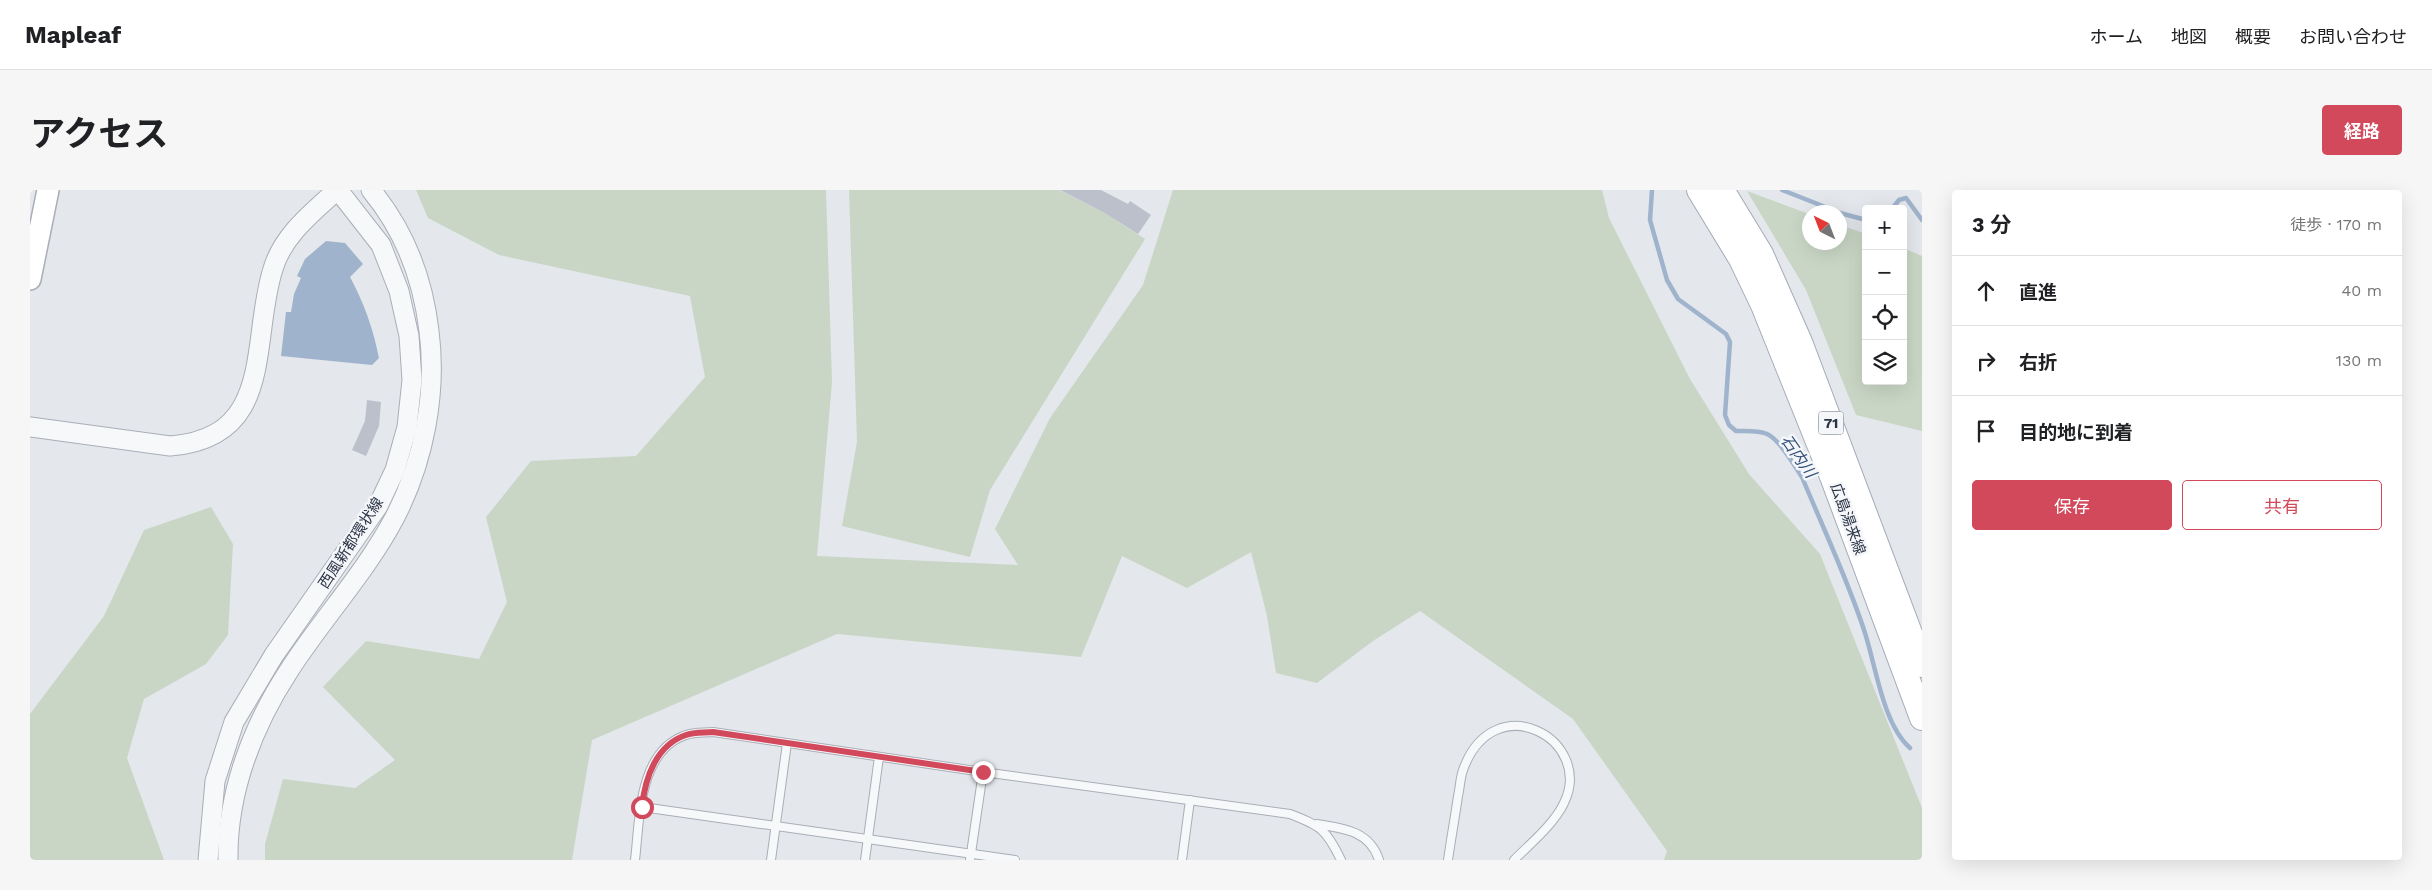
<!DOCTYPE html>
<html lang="ja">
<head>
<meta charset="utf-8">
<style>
  body { margin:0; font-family:"Work Sans","Noto Sans JP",sans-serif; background:#f6f6f6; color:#202124 }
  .controls { position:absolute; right:15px; top:15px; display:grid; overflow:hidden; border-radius:5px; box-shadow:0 5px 20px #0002 }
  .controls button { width:45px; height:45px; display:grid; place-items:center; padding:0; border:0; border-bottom:1px solid #e0e0e0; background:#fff; color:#202124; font:25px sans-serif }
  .compass { position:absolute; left:1772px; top:15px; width:45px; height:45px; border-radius:50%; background:#fff; box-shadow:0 5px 20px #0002; rotate:318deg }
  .stop { position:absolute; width:15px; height:15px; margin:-11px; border:4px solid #d1495b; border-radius:50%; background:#fff }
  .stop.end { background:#d1495b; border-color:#fff; box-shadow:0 1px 5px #0008 }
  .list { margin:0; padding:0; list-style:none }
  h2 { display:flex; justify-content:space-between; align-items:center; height:65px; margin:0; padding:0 20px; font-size:21px }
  h2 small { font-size:16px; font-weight:400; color:#757577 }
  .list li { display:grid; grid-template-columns:32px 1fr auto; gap:15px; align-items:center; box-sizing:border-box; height:70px; padding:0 20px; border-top:1px solid #e0e0e0 }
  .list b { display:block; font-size:19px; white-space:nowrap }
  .list em { font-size:16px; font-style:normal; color:#757577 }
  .actions { display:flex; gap:10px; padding:15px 20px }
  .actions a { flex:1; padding:11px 0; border:1px solid #d1495b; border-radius:5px; text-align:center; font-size:18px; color:#d1495b }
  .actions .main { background:#d1495b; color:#fff }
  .icon { flex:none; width:28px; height:28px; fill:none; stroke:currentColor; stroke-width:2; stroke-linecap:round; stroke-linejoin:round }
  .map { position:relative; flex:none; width:1892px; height:670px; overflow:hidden; border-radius:5px }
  header { display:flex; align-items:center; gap:30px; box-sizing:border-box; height:70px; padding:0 25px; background:#fff; border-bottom:1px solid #e0e0e0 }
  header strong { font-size:24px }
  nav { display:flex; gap:28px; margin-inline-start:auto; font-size:18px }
  .intro { display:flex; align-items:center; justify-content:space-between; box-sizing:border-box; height:120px; padding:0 30px }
  h1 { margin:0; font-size:35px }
  .button { padding:12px 22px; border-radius:5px; background:#d1495b; color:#fff; font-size:18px; font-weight:700 }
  main { display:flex; gap:30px; padding:0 30px }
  aside { flex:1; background:#fff; border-radius:5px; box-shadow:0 5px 20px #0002 }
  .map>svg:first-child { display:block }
  .green { fill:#c9d6c5 }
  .water { fill:#9fb4cc }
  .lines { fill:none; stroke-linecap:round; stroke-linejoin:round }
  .stream { stroke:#9fb4cc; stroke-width:4.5 }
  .building { fill:#bbc0ca }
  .service-casing { stroke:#a9aeb7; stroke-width:10 }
  .tertiary-casing { stroke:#a9aeb7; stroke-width:21 }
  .secondary-casing { stroke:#a9aeb7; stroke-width:24 }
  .primary-casing { stroke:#a3abb8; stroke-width:26 }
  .service { stroke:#f7f8fa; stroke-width:8 }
  .tertiary { stroke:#f7f8fa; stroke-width:19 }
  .secondary { stroke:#fff; stroke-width:21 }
  .primary { stroke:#fff; stroke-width:24 }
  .route { stroke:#d1495b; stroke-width:6 }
  .labels { text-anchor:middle; stroke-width:5; stroke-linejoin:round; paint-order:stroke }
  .shield { fill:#f4f6f9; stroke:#676e7b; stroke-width:1 }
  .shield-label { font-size:14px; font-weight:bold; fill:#2b3445 }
  .street-label { font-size:15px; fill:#2b3445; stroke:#f4f6f9 }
  .water-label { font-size:16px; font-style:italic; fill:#34527a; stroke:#f4f6f9 }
</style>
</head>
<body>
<header>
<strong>Mapleaf</strong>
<nav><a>ホーム</a><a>地図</a><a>概要</a><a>お問い合わせ</a></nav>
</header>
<div class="intro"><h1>アクセス</h1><a class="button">経路</a></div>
<main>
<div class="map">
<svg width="1892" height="670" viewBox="0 0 1892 670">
  <rect width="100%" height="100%" fill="#e4e7ec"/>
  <g class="green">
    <path d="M 386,0 L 796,0 L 802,192 L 787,366 L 988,375 L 965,339 L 1020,228 L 1113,95 L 1143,0 L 1572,0 L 1579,28 L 1660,189 L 1719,284 L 1790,364 L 1892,618 L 1892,670 L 1634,670 L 1637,661 L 1543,529 L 1390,421 L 1343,451 L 1287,493 L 1246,483 L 1237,426 L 1221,362 L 1157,398 L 1092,366 L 1051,467 L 807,444 L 562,550 L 542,670 L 235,670 L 235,654 L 253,589 L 325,598 L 365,570 L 293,497 L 336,451 L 449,469 L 477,412 L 456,327 L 501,271 L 606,266 L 675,187 L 660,106 L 469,65 L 398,28 Z"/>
    <path d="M 819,0 L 1029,0 L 1073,22 L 1115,49 L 960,300 L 940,367 L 812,336 L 827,252 Z"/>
    <path d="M 1717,1 L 1779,24 L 1780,52 L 1810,52 L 1810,35 L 1836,44 L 1836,191 L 1873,191 L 1873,58 L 1892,66 L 1892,241 L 1826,225 L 1776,100 Z"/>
    <path d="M 181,317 L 203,354 L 198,445 L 176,474 L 114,509 L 97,568 L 134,670 L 0,670 L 0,524 L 74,426 L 114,340 Z"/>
  </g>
  <path class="water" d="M 296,51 L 315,53 L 333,74 L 320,87 C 334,113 343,138 349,168 L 342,175 L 251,166 L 256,122 L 261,122 L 264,104 L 271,88 L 267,86 L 275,69 Z"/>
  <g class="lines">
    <g class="stream">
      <path d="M 1622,0 L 1620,30 L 1637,90 L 1648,109 L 1696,144 L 1700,152 L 1695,225 L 1699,235 L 1706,241 C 1716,241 1728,240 1737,244 C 1750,250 1764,275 1772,287 C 1793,338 1818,390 1835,443 C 1846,477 1853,534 1880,558"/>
      <path d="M 1752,0 L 1808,22"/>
      <path d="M 1862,19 L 1869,10 L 1876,8 L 1892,30"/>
      <path d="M 1810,23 L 1836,30"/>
    </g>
  </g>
  <g class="building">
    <path d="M 1030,0 L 1071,0 L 1098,14 L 1100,11 L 1121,25 L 1108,44 L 1073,22 Z"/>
    <path d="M 337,210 L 351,212 L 349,236 L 336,266 L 322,260 L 335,231 Z"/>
  </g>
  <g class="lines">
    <g class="service-casing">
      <g id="service">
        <path d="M 612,617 L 985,670"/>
        <path d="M 1287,634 C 1313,638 1340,641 1349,670"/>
        <path d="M 605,670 C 610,629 608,561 656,545 C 664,542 675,543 683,542 L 953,582 L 1260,624 C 1291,636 1296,639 1311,670"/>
        <path d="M 741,670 L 757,553"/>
        <path d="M 835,670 L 849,567"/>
        <path d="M 940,670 L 953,582"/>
        <path d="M 1152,670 L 1160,610"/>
        <path d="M 1418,670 C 1421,649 1425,627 1428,606 C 1430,598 1430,588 1433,580 C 1464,494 1565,550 1534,613 C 1524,634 1501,653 1484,670"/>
      </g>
    </g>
    <g class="tertiary-casing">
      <g id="tertiary">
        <path d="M 0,237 L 140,256 C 246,248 220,151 243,79 C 253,45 282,23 307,0"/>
        <path d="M 178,670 L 185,591 L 204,532 L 244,465 L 348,316 L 365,280 L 377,237 L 382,190 L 379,146 L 369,101 L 351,55 L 308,0"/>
        <path d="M 198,670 C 197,602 223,535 260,479 C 293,428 336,382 365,327 C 394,271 407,203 399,141 C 393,89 374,40 341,0"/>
      </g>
    </g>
    <g class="secondary-casing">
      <path id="secondary" d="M 0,89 L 18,0"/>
    </g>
    <g class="primary-casing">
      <g id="primary">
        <path d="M 1669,0 L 1711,69 L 1733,115 L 1803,289 L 1892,528"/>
        <path d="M 1692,0 L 1731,64 L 1770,152 L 1892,475"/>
      </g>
    </g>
    <use href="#service" class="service"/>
    <use href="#tertiary" class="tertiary"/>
    <use href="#secondary" class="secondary"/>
    <use href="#primary" class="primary"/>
  </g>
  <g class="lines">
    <path class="route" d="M 612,617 C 615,588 626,555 656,545 C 664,542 675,543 683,542 L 953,582"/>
  </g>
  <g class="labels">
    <rect class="shield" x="1788.5" y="221.5" width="25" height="23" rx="4"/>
    <g class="shield-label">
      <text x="1801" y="238">71</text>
    </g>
    <g class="street-label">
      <text transform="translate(1818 329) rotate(70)" y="5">広島湯来線</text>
      <text transform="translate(321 353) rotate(-57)" y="5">西風新都環状線</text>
    </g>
    <g class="water-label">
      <text transform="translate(1769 266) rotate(55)" y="6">石内川</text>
    </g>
  </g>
</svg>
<div class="controls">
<button>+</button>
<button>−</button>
<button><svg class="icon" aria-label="locate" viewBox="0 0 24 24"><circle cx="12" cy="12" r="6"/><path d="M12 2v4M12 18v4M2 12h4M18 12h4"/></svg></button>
<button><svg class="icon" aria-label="layers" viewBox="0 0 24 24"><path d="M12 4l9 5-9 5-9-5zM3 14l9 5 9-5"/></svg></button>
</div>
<svg class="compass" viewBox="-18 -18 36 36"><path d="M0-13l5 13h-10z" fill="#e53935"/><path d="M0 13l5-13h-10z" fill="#757577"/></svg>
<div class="stop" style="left:612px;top:617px"></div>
<div class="stop end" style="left:953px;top:582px"></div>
</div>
<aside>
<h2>3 分<small>徒歩 · 170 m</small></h2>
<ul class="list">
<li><svg class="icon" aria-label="ahead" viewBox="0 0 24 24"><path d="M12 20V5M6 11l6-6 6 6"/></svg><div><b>直進</b></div><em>40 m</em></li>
<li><svg class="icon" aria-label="right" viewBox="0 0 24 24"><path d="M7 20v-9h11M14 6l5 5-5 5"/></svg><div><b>右折</b></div><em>130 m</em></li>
<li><svg class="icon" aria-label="arrive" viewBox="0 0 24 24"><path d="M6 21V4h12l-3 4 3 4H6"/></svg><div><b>目的地に到着</b></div></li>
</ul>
<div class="actions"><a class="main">保存</a><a>共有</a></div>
</aside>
</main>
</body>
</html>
